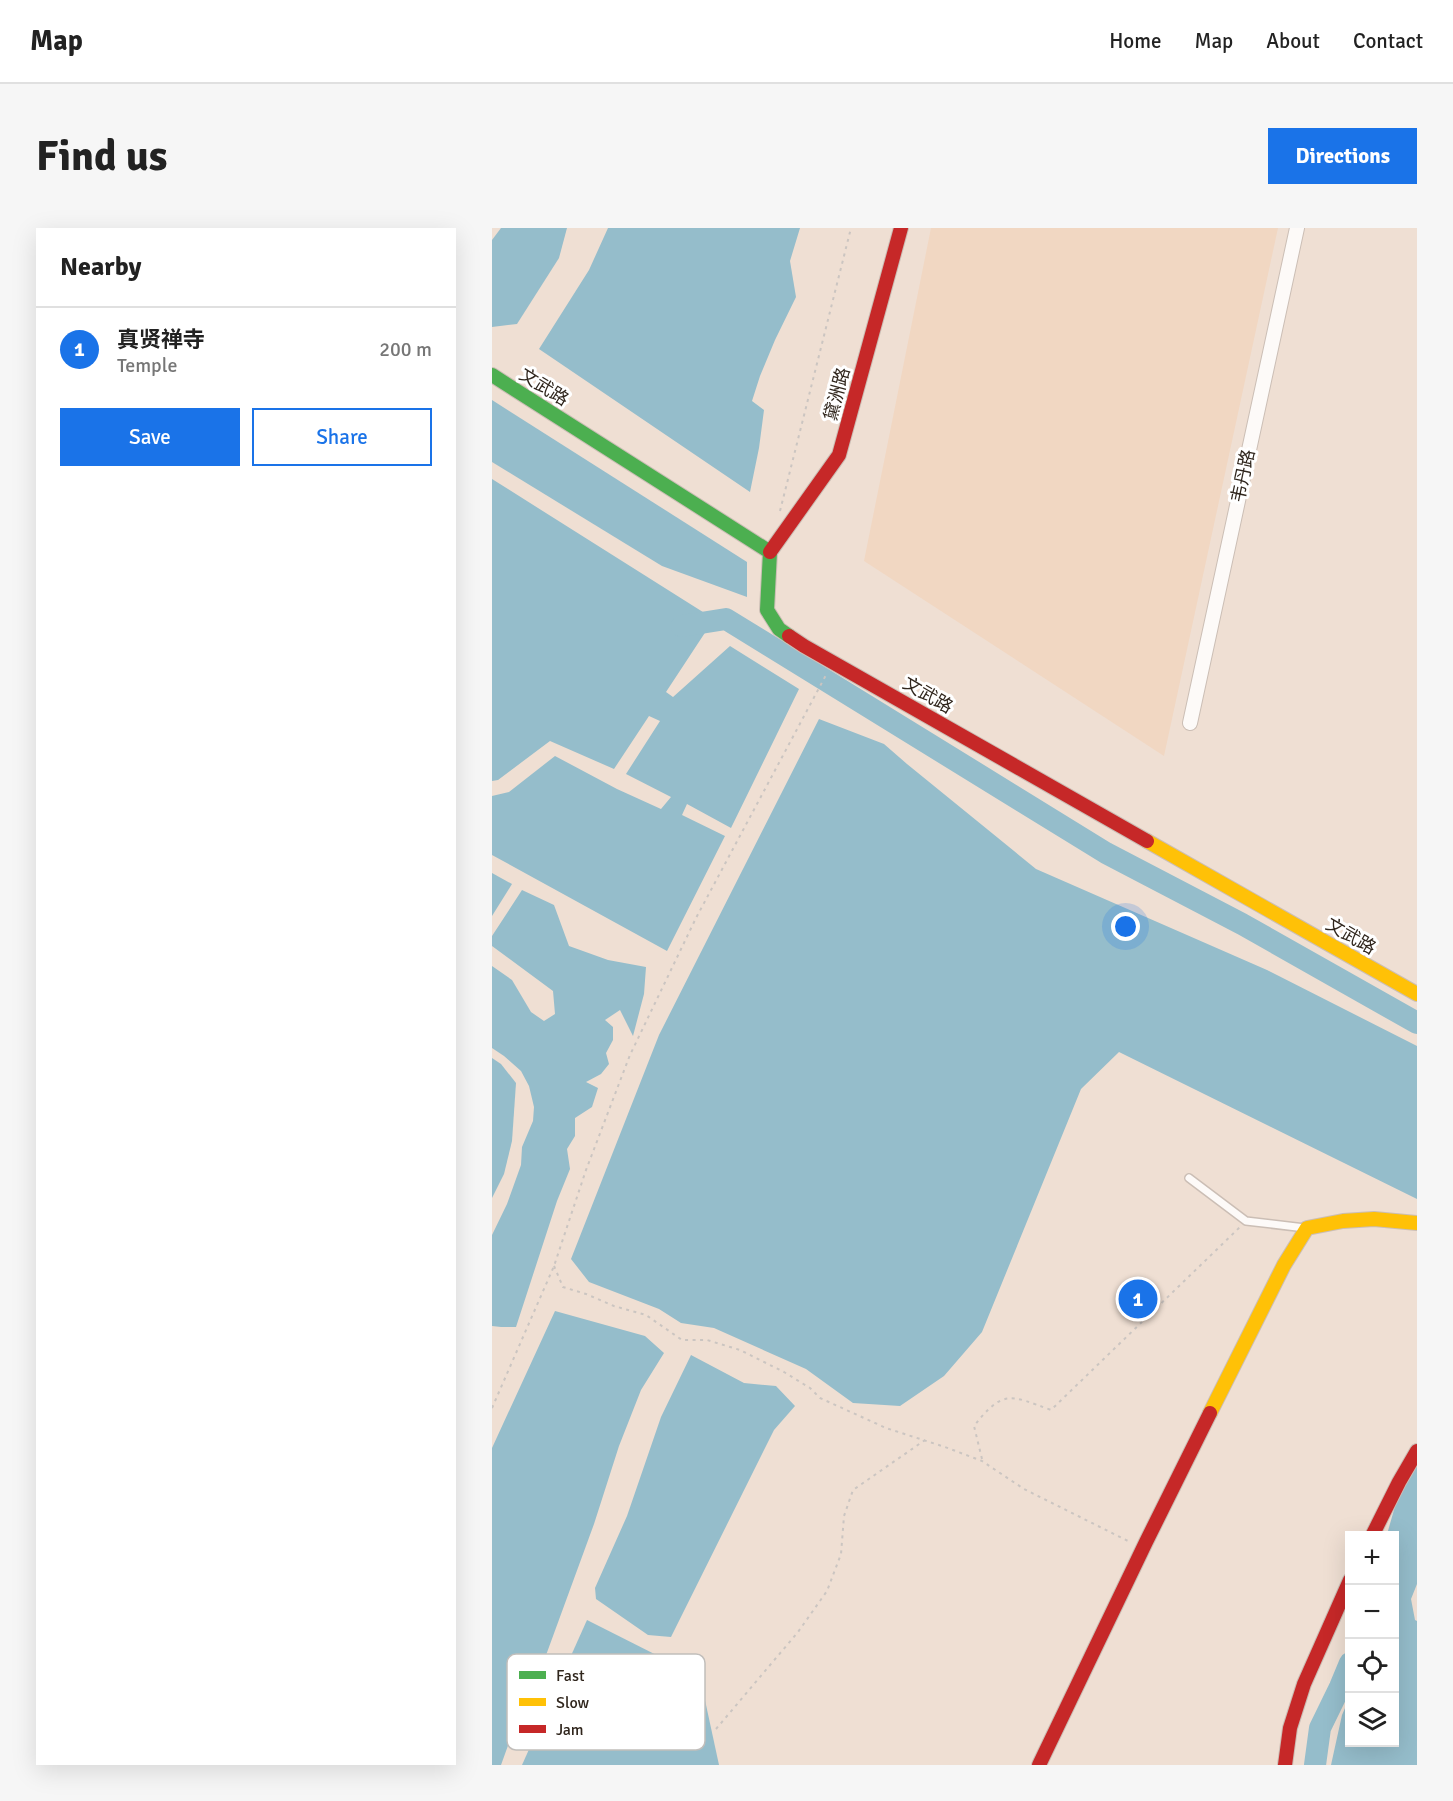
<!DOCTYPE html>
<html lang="en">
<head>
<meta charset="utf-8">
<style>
  body { margin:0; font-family:Signika,"Noto Sans SC",sans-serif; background:#f6f6f6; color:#222 }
  .controls { position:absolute; right:18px; bottom:18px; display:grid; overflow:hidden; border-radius:0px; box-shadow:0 6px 24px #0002 }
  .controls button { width:54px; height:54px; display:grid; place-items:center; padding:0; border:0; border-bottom:2px solid #e0e0e0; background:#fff; color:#222; font:30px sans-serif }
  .you { position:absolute; left:634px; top:699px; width:21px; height:21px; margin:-15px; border:4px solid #fff; border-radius:50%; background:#1a73e8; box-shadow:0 0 0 9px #1a73e833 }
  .badge { display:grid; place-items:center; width:39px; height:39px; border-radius:50%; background:#1a73e8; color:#fff; font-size:20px; font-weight:700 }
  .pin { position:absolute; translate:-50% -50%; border:3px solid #fff; box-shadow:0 2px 6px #0006 }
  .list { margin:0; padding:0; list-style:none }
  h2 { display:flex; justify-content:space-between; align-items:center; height:78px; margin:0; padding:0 24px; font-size:26px }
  h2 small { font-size:20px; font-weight:400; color:#767676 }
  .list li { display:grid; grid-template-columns:39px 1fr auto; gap:18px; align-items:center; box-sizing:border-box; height:84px; padding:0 24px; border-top:2px solid #e0e0e0 }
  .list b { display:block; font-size:22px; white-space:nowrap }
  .list p { margin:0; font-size:20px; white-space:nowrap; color:#767676 }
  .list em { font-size:20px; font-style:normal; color:#767676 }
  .actions { display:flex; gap:12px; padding:18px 24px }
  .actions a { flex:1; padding:14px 0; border:2px solid #1a73e8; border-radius:0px; text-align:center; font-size:21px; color:#1a73e8 }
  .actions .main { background:#1a73e8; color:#fff }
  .icon { flex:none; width:33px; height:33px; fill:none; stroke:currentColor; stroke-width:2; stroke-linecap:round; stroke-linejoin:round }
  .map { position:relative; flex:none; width:925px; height:1537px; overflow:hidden; border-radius:0px }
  header { display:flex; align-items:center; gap:36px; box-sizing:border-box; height:84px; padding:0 30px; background:#fff; border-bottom:2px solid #e0e0e0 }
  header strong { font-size:28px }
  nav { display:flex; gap:33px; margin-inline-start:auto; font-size:21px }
  .intro { display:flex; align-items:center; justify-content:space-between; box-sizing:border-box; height:144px; padding:0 36px }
  h1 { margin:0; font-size:42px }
  .button { padding:15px 27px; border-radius:0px; background:#1a73e8; color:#fff; font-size:21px; font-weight:700 }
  main { display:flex; gap:36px; padding:0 36px }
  aside { flex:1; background:#fff; border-radius:0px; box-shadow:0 6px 24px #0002 }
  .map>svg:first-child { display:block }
  .built { fill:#f1d7c2 }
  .water { fill:#95bdcb }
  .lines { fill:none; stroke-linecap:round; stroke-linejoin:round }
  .river { stroke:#95bdcb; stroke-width:22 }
  .lane-casing { stroke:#cbbeb5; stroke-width:10 }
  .street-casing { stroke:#cbbeb5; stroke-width:16 }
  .fast-casing { stroke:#cbbeb5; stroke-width:16 }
  .slow-casing { stroke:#cbbeb5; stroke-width:16 }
  .jam-casing { stroke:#cbbeb5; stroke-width:16 }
  .path { stroke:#cbc5c1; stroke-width:2; stroke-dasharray:3 4.5; stroke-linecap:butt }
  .lane { stroke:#fdfaf8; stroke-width:7 }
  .street { stroke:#fdfaf8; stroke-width:14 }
  .fast { stroke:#4caf50; stroke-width:14 }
  .slow { stroke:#ffc107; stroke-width:14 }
  .jam { stroke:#c62828; stroke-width:14 }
  .labels { text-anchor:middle; stroke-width:6; stroke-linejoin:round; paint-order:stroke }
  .street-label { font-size:18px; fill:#30261d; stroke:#fff }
  .key { fill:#fff; stroke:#c1bebb; stroke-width:1.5 }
  .key-label { font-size:16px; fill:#30261d }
</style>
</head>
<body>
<header>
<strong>Map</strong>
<nav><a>Home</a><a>Map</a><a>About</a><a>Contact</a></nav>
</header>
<div class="intro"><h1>Find us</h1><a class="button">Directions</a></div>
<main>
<aside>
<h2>Nearby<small></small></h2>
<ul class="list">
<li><span class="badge">1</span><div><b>真贤禅寺</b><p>Temple</p></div><em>200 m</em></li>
</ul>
<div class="actions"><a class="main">Save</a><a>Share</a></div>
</aside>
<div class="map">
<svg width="925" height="1537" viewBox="0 0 925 1537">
  <rect width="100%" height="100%" fill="#efdfd3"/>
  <path class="built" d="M 439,0 L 786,0 L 672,528 L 372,333 Z"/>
  <g class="water">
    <path d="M 9,0 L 75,0 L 67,30 L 25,96 L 0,99 L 0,12 Z"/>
    <path d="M 116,0 L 308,0 L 298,33 L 304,69 L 283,112 L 268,148 L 260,173 L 272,182 L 267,220 L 258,264 L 47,121 L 97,42 Z"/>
    <path d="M 0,172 L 255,334 L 255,369 L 170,338 L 0,234 Z"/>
    <path d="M 0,251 L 222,391 L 174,464 L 181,469 L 238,418 L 307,461 L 239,600 L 195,576 L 190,587 L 233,608 L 175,723 L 0,627 L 0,568 L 17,564 L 63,528 L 125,561 L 169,581 L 179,569 L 134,546 L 168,493 L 157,488 L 122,541 L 58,513 L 6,552 L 0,553 Z"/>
    <path d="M 327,491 L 392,516 L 415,536 L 544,641 L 775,742 L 925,818 L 925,971 L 627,824 L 589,861 L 490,1104 L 452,1148 L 408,1178 L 361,1175 L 314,1141 L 222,1100 L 189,1095 L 167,1081 L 97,1054 L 79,1031 L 167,807 Z"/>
    <path d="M 0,645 L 20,656 L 0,688 Z"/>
    <path d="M 30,662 L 62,677 L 77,718 L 116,732 L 154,739 L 152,766 L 141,808 L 128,782 L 113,792 L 121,799 L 121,812 L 114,825 L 117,836 L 109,846 L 94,854 L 106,860 L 100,879 L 83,890 L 83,908 L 75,921 L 78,941 L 65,973 L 24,1099 L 9,1099 L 0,1098 L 0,1007 L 15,976 L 29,937 L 30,919 L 41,893 L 42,879 L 37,858 L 29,843 L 12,828 L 0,820 L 0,738 L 20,752 L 39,784 L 52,793 L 63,786 L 61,763 L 0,718 L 0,708 Z"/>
    <path d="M 0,830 L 9,836 L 24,855 L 20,913 L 12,946 L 0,970 Z"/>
    <path d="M 63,1083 L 153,1108 L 172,1125 L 149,1162 L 127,1218 L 102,1296 L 42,1460 L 18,1512 L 9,1537 L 0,1537 L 0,1220 Z"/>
    <path d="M 199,1127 L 252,1155 L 284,1158 L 303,1178 L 282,1202 L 179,1409 L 156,1407 L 104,1371 L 103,1360 L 135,1288 L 169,1189 Z"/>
    <path d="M 925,1268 L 925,1356 L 919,1371 L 923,1392 L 925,1393 L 925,1537 L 839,1537 L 850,1487 L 857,1471 L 858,1514 L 902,1514 L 902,1308 L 896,1307 Z"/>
    <path d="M 95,1392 L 208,1449 L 227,1537 L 30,1537 Z"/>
  </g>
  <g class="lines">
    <g class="river">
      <path d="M 190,398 L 234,391 L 614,625 L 750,696 L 925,795"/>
      <path d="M 902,1322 L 925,1241"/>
      <path d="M 823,1537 L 828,1500 L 848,1459 L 858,1435"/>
    </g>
    <g class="lane-casing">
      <path id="lane" d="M 697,950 L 754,993 L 813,1000"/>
    </g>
    <g class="street-casing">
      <path id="street" d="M 698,495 L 805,0"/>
    </g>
    <g class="fast-casing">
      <path id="fast" d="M 0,147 L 278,324 L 275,382 L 287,401 L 297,408"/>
    </g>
    <g class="slow-casing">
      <g id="slow">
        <path d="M 655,613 L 925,766"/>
        <path d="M 718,1185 L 792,1037 L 815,1000 L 851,993 L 882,991 L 925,995"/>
      </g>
    </g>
    <g class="jam-casing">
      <g id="jam">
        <path d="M 278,324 L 347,227 L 409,0"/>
        <path d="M 297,408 L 312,418 L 655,613"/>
        <path d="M 880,1308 L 907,1254 L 925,1223"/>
        <path d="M 547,1537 L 654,1314 L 718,1185"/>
        <path d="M 793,1537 L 798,1500 L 812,1456 L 858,1352"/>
      </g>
    </g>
    <g class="path">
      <path d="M 288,283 L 359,0"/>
      <path d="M 62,1038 L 71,1059 L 94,1066 L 122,1078 L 154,1087 L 190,1112 L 215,1112 L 248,1122 L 292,1144 L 318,1160 L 328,1170 L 394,1200 L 453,1219 L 490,1233 L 532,1261 L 638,1314"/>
      <path d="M 0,1180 L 62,1038 L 94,942 L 138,827 L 204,690 L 334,447"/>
      <path d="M 490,1231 L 482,1198 C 511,1161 518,1167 559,1182 L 748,999"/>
      <path d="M 224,1501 L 306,1404 L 335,1363 L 349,1326 L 352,1288 L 361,1262 L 433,1212"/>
    </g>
    <use href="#lane" class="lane"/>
    <use href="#street" class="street"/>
    <use href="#fast" class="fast"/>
    <use href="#slow" class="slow"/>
    <use href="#jam" class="jam"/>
  </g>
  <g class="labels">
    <g class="street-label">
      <text transform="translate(52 159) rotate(32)" y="6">文武路</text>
      <text transform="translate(345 166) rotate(-75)" y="6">黛洲路</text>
      <text transform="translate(751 248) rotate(-78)" y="6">韦丹路</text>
      <text transform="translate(436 467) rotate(30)" y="6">文武路</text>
      <text transform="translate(859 708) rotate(30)" y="6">文武路</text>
    </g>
  </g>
  <rect x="15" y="1426" width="198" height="96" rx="9" class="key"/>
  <rect x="27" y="1443" width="27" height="8" fill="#4caf50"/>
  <rect x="27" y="1470" width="27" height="8" fill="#ffc107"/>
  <rect x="27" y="1497" width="27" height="8" fill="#c62828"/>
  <g class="key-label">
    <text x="64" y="1453">Fast</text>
    <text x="64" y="1480">Slow</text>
    <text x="64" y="1507">Jam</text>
  </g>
</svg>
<div class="controls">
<button>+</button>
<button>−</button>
<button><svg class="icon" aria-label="locate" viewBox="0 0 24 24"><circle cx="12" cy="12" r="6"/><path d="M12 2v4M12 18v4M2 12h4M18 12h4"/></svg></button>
<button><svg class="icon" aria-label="layers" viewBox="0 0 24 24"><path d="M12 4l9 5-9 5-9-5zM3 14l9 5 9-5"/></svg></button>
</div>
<div class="you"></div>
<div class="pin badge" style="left:646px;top:1071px">1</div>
</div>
</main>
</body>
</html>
